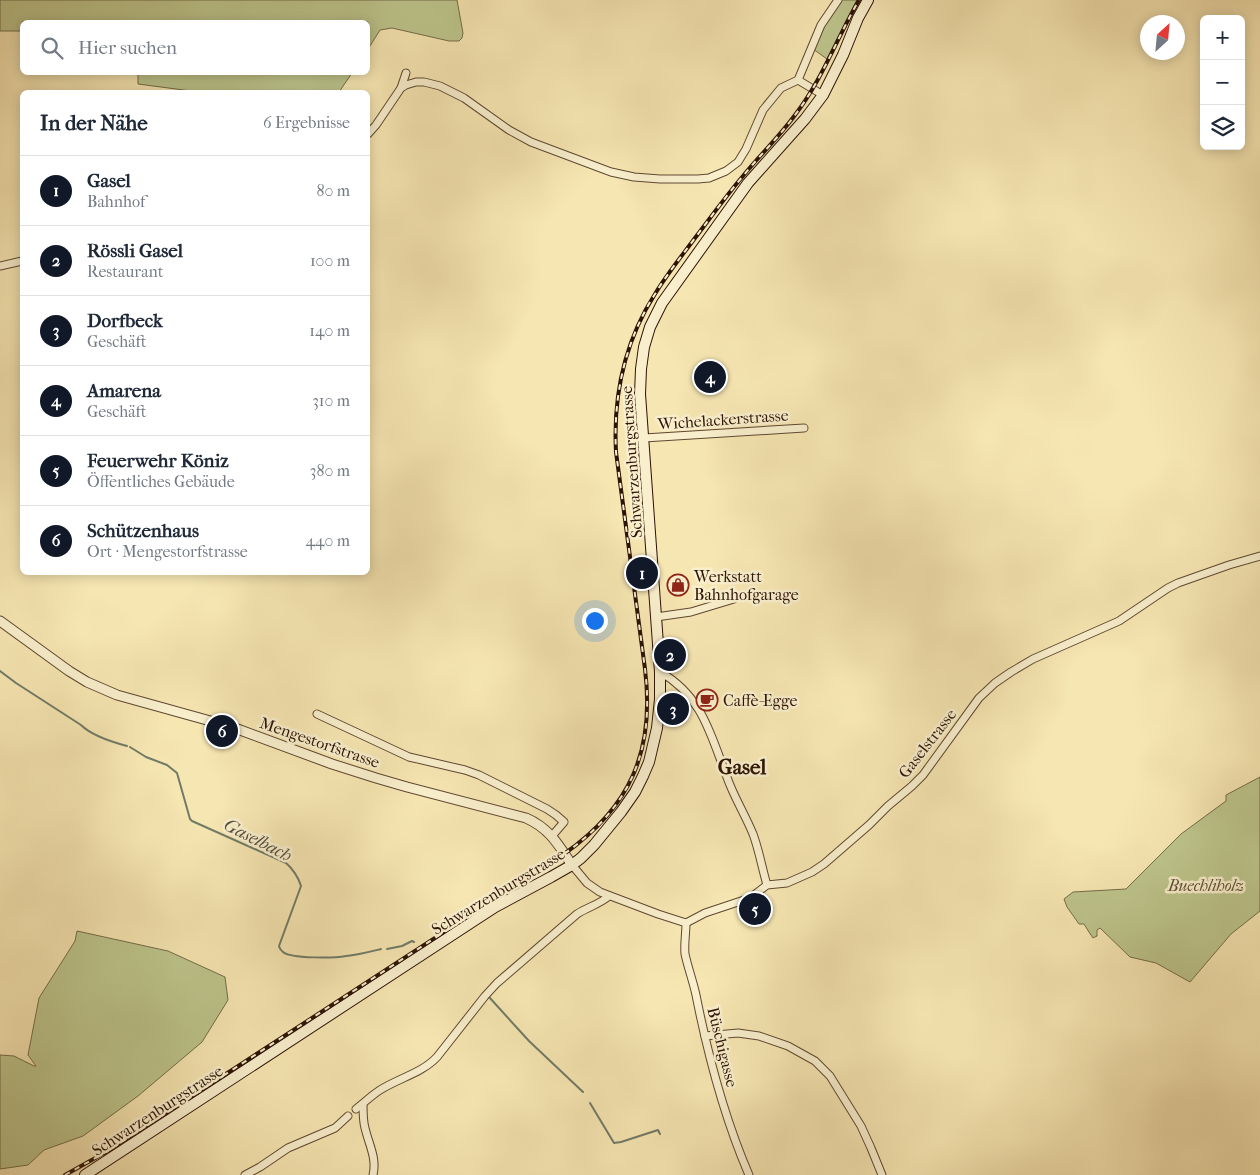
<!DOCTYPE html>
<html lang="de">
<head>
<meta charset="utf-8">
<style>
  body { margin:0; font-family:"IM FELL French Canon",serif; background:#f6f6f7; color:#1f2937 }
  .controls { position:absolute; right:15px; top:15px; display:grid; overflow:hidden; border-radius:8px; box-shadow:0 2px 12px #0003 }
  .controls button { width:45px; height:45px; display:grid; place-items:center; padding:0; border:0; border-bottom:1px solid #e0e1e3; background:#fff; color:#1f2937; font:25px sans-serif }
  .compass { position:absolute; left:1140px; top:15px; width:45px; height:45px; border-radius:50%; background:#fff; box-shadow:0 2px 12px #0003; rotate:26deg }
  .you { position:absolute; left:594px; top:620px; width:18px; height:18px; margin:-12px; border:4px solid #fff; border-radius:50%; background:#1a73e8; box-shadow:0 0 0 8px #1a73e833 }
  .badge { display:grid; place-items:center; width:32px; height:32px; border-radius:50%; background:#111827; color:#fff; font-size:16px; font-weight:700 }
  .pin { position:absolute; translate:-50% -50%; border:2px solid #fff; box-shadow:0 1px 5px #0006 }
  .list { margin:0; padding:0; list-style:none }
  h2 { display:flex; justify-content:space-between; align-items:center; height:65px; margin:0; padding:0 20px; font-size:21px }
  h2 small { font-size:16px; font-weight:400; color:#747a83 }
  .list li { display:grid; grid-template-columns:32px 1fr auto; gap:15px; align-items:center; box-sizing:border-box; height:70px; padding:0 20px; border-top:1px solid #e0e1e3 }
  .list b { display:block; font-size:19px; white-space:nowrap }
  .list p { margin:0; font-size:16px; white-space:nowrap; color:#747a83 }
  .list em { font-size:16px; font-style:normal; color:#747a83 }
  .icon { flex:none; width:28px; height:28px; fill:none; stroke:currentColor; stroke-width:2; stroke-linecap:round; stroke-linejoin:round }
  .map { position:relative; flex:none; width:1260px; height:1175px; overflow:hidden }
  .search { position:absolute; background:#fff; box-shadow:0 2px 12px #0003; left:20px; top:20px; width:350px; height:55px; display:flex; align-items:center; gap:12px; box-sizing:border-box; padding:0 18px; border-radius:8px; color:#747a83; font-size:19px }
  .panel { position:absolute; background:#fff; box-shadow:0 2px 12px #0003; left:20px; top:90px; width:350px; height:485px; border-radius:8px }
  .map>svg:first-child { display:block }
  .green { fill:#bdc58c; stroke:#746c48 }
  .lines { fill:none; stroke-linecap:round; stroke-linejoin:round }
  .stream { stroke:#707b68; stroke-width:2 }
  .minor-casing { stroke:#5e4830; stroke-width:9 }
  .tertiary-casing { stroke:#5e4830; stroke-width:11 }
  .secondary-casing { stroke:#2c1305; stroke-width:12 }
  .minor { stroke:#f9efcd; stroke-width:7 }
  .tertiary { stroke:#f9efcd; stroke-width:9 }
  .secondary { stroke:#f9efcd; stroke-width:10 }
  .rail-casing { stroke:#2c1305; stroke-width:4 }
  .rail { stroke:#f9efcd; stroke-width:2; stroke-dasharray:5.5; stroke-linecap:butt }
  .labels { text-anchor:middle; stroke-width:5; stroke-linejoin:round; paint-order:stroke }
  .street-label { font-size:16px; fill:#2c1305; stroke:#f9efcd }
  .poi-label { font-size:16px; fill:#2c1305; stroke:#f9efcd; text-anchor:start }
  .park-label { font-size:16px; font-style:italic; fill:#5f5134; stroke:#f9efcd }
  .water-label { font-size:18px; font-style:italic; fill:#54503f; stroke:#f9efcd }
  .district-label { font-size:21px; font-weight:bold; fill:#2c1305; stroke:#f9efcd }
</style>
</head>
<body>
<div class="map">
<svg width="1260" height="1175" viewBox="0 0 1260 1175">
  <rect width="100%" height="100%" fill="#f6e6b2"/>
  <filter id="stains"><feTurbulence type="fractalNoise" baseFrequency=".004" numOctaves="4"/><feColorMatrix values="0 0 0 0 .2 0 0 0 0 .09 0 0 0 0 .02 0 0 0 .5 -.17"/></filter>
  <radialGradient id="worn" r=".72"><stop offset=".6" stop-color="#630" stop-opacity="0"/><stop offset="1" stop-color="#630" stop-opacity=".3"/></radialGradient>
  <g class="green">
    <path d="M 0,0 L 457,0 L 463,33 L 462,38 L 459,41 L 449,41 L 392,28 L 380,30 L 368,49 L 368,22 L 22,22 L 22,31 L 0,31 Z"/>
    <path d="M 841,0 L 857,0 L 827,59 L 813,49 L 827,21 Z"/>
    <path d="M 138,73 L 138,72 L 352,73 L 339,92 L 282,92 L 281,91 L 199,92 L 138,84 Z"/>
    <path d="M 1260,777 L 1260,911 L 1231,934 L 1190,982 L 1156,963 L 1130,957 L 1100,928 L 1097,930 L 1097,936 L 1093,938 L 1089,932 L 1084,924 L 1079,924 L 1067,907 L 1064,899 L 1073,892 L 1126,889 L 1181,834 L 1226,801 L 1226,795 Z"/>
    <path d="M 77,931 L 168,951 L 225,977 L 228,1000 L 202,1042 L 138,1096 L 83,1136 L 44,1150 L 28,1165 L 0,1169 L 0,1055 L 14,1056 L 34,1066 L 36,1066 L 28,1055 L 39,998 L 75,941 Z"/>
  </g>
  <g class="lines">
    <g class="stream">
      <path d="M 0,671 L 16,683 L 81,725 C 92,736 112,742 127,746"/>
      <path d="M 130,747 L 146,757 L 167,765 L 177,773 L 190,819 L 192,821 L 286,863 C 292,868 299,878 301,886 L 279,946 C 280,949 280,950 283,952 C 291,959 335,958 346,956 C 358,955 369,952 381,949"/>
      <path d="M 387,949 L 402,946 L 412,941 L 414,942"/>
      <path d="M 489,997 L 529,1041 L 583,1092"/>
      <path d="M 590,1103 L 614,1143 L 621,1142 L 658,1130 L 660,1134"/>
    </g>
    <g class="minor-casing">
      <g id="minor">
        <path d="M 798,80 L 823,95"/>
        <path d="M 401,88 L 406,73"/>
        <path d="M 368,134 L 376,125 L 401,88 L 406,85 L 416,82 L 424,82 L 440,86 L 464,98 L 509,130 L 531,142 L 611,172 L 634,177 L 660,179 L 698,179 L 709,178 L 726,171 L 738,162 L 746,149 L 763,110 L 781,88 L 798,80 L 821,25 L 838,0"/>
        <path d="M 0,266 L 22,261"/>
        <path d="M 644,438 L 804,428"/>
        <path d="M 656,617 L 691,612 L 734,599"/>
        <path d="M 660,672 C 705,697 712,741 730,785 C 737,802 746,817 753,834 C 759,850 762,868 767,885"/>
        <path d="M 317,714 L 409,757 L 465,770 L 479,775 L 547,809 L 556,815 L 564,822 L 552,836"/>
        <path d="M 572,865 L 587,883 L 600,892 L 658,914 L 686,923 L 705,913 L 750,898 L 767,885 L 787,883 L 812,872 L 824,864 L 869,825 L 888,806 L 912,786 L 923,775 L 979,698 L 995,683 L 1011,672 L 1033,659 L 1119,621 L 1168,588 L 1178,583 L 1229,565 L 1260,556"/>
        <path d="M 686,923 C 686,933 684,944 685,954 C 688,968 693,981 696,995 C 708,1056 724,1117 749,1175"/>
        <path d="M 705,1036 L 738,1033 L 759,1036 L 788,1046 L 815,1061 L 830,1076 L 861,1126 L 871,1148 L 882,1175"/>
        <path d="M 363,1104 C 363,1112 363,1121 365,1128 C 369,1145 377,1158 373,1175"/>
        <path d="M 356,1109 C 364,1103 372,1095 380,1090 C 399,1078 422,1073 437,1057 L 485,996 L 497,983 L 577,914 C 588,907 600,904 609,896"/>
        <path d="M 245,1175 L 260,1167 L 288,1148 L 335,1128 L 348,1116"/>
      </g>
    </g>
    <g class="tertiary-casing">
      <path id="tertiary" d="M 0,621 L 69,671 L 87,682 L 117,695 L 232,727 L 332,764 L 376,778 L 407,787 L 526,818 C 549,828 558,844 572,865"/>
    </g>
    <g class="secondary-casing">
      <path id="secondary" d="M 85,1175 L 475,920 L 495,907 L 551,877 L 572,865 L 581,858 L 594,845 L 621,812 L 635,792 L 643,776 L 649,762 L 657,728 L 660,699 L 660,672 L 640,394 L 641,369 L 644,347 L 650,327 L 662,303 L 748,183 L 805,119 L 823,95 L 843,55 L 858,18 L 868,0"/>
    </g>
    <use href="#minor" class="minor"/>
    <use href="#tertiary" class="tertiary"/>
    <use href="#secondary" class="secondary"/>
    <g class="rail-casing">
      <path id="rail" d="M 65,1175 L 106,1152 L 564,854 C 631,807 655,750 645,669 L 616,452 C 613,396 625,341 655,294 C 667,274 681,257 695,238 C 711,217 726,196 743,176 C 760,155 779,137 795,115 C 822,80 837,38 859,0"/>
    </g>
    <use href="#rail" class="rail"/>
  </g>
  <defs>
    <g id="shop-ring" transform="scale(1.125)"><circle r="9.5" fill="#f9efcd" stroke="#8f2418" stroke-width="1.5"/><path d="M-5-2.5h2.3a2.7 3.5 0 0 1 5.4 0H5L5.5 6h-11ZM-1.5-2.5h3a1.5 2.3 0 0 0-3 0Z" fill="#8f2418"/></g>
    <g id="cafe-ring" transform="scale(1.125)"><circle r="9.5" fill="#f9efcd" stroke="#8f2418" stroke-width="1.5"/><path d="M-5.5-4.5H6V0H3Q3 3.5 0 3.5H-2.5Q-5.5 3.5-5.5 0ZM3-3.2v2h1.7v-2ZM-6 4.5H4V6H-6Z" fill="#8f2418"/></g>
  </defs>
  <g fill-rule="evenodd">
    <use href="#shop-ring" x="678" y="585"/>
    <use href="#cafe-ring" x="707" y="700"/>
  </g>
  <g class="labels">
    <g class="street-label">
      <text transform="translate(723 419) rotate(-4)" y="6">Wichelackerstrasse</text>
      <text transform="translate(631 462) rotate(-94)" y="6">Schwarzenburgstrasse</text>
      <text transform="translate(320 742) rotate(19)" y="6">Mengestorfstrasse</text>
      <text transform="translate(927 743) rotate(-52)" y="6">Gaselstrasse</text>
      <text transform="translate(498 891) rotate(-31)" y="6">Schwarzenburgstrasse</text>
      <text transform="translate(723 1047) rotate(76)" y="6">Büschigasse</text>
      <text transform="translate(157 1110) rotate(-33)" y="6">Schwarzenburgstrasse</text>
    </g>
    <g class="poi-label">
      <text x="694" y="582">Werkstatt<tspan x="694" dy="18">Bahnhofgarage</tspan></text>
      <text x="723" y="706">Caffè-Egge</text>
    </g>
    <g class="park-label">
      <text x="1206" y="891">Buechliholz</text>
    </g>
    <g class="water-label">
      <text transform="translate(258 840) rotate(27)" y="6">Gaselbach</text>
    </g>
    <g class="district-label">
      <text x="742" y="774">Gasel</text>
    </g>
  </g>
  <rect width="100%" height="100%" filter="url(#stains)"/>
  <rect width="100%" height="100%" fill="url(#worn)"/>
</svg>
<div class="controls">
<button>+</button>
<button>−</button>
<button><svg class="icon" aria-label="layers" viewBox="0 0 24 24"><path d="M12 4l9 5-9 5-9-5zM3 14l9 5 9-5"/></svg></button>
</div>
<svg class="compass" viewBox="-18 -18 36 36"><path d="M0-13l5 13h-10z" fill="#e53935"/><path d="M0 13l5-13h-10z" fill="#747a83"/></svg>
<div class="you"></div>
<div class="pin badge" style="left:642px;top:573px">1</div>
<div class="pin badge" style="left:670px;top:655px">2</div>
<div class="pin badge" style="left:673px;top:709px">3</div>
<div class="pin badge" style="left:710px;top:377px">4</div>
<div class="pin badge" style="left:755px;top:909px">5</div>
<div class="pin badge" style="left:222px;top:731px">6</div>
<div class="search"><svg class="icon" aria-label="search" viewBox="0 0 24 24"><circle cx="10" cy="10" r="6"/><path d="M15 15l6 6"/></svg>Hier suchen</div>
<section class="panel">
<h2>In der Nähe<small>6 Ergebnisse</small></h2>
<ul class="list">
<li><span class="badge">1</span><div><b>Gasel</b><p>Bahnhof</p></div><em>80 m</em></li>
<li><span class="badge">2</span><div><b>Rössli Gasel</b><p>Restaurant</p></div><em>100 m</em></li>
<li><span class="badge">3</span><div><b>Dorfbeck</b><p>Geschäft</p></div><em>140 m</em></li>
<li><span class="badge">4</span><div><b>Amarena</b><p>Geschäft</p></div><em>310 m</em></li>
<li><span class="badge">5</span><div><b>Feuerwehr Köniz</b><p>Öffentliches Gebäude</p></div><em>380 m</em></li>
<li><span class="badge">6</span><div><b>Schützenhaus</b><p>Ort · Mengestorfstrasse</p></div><em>440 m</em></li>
</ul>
</section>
</div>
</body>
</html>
